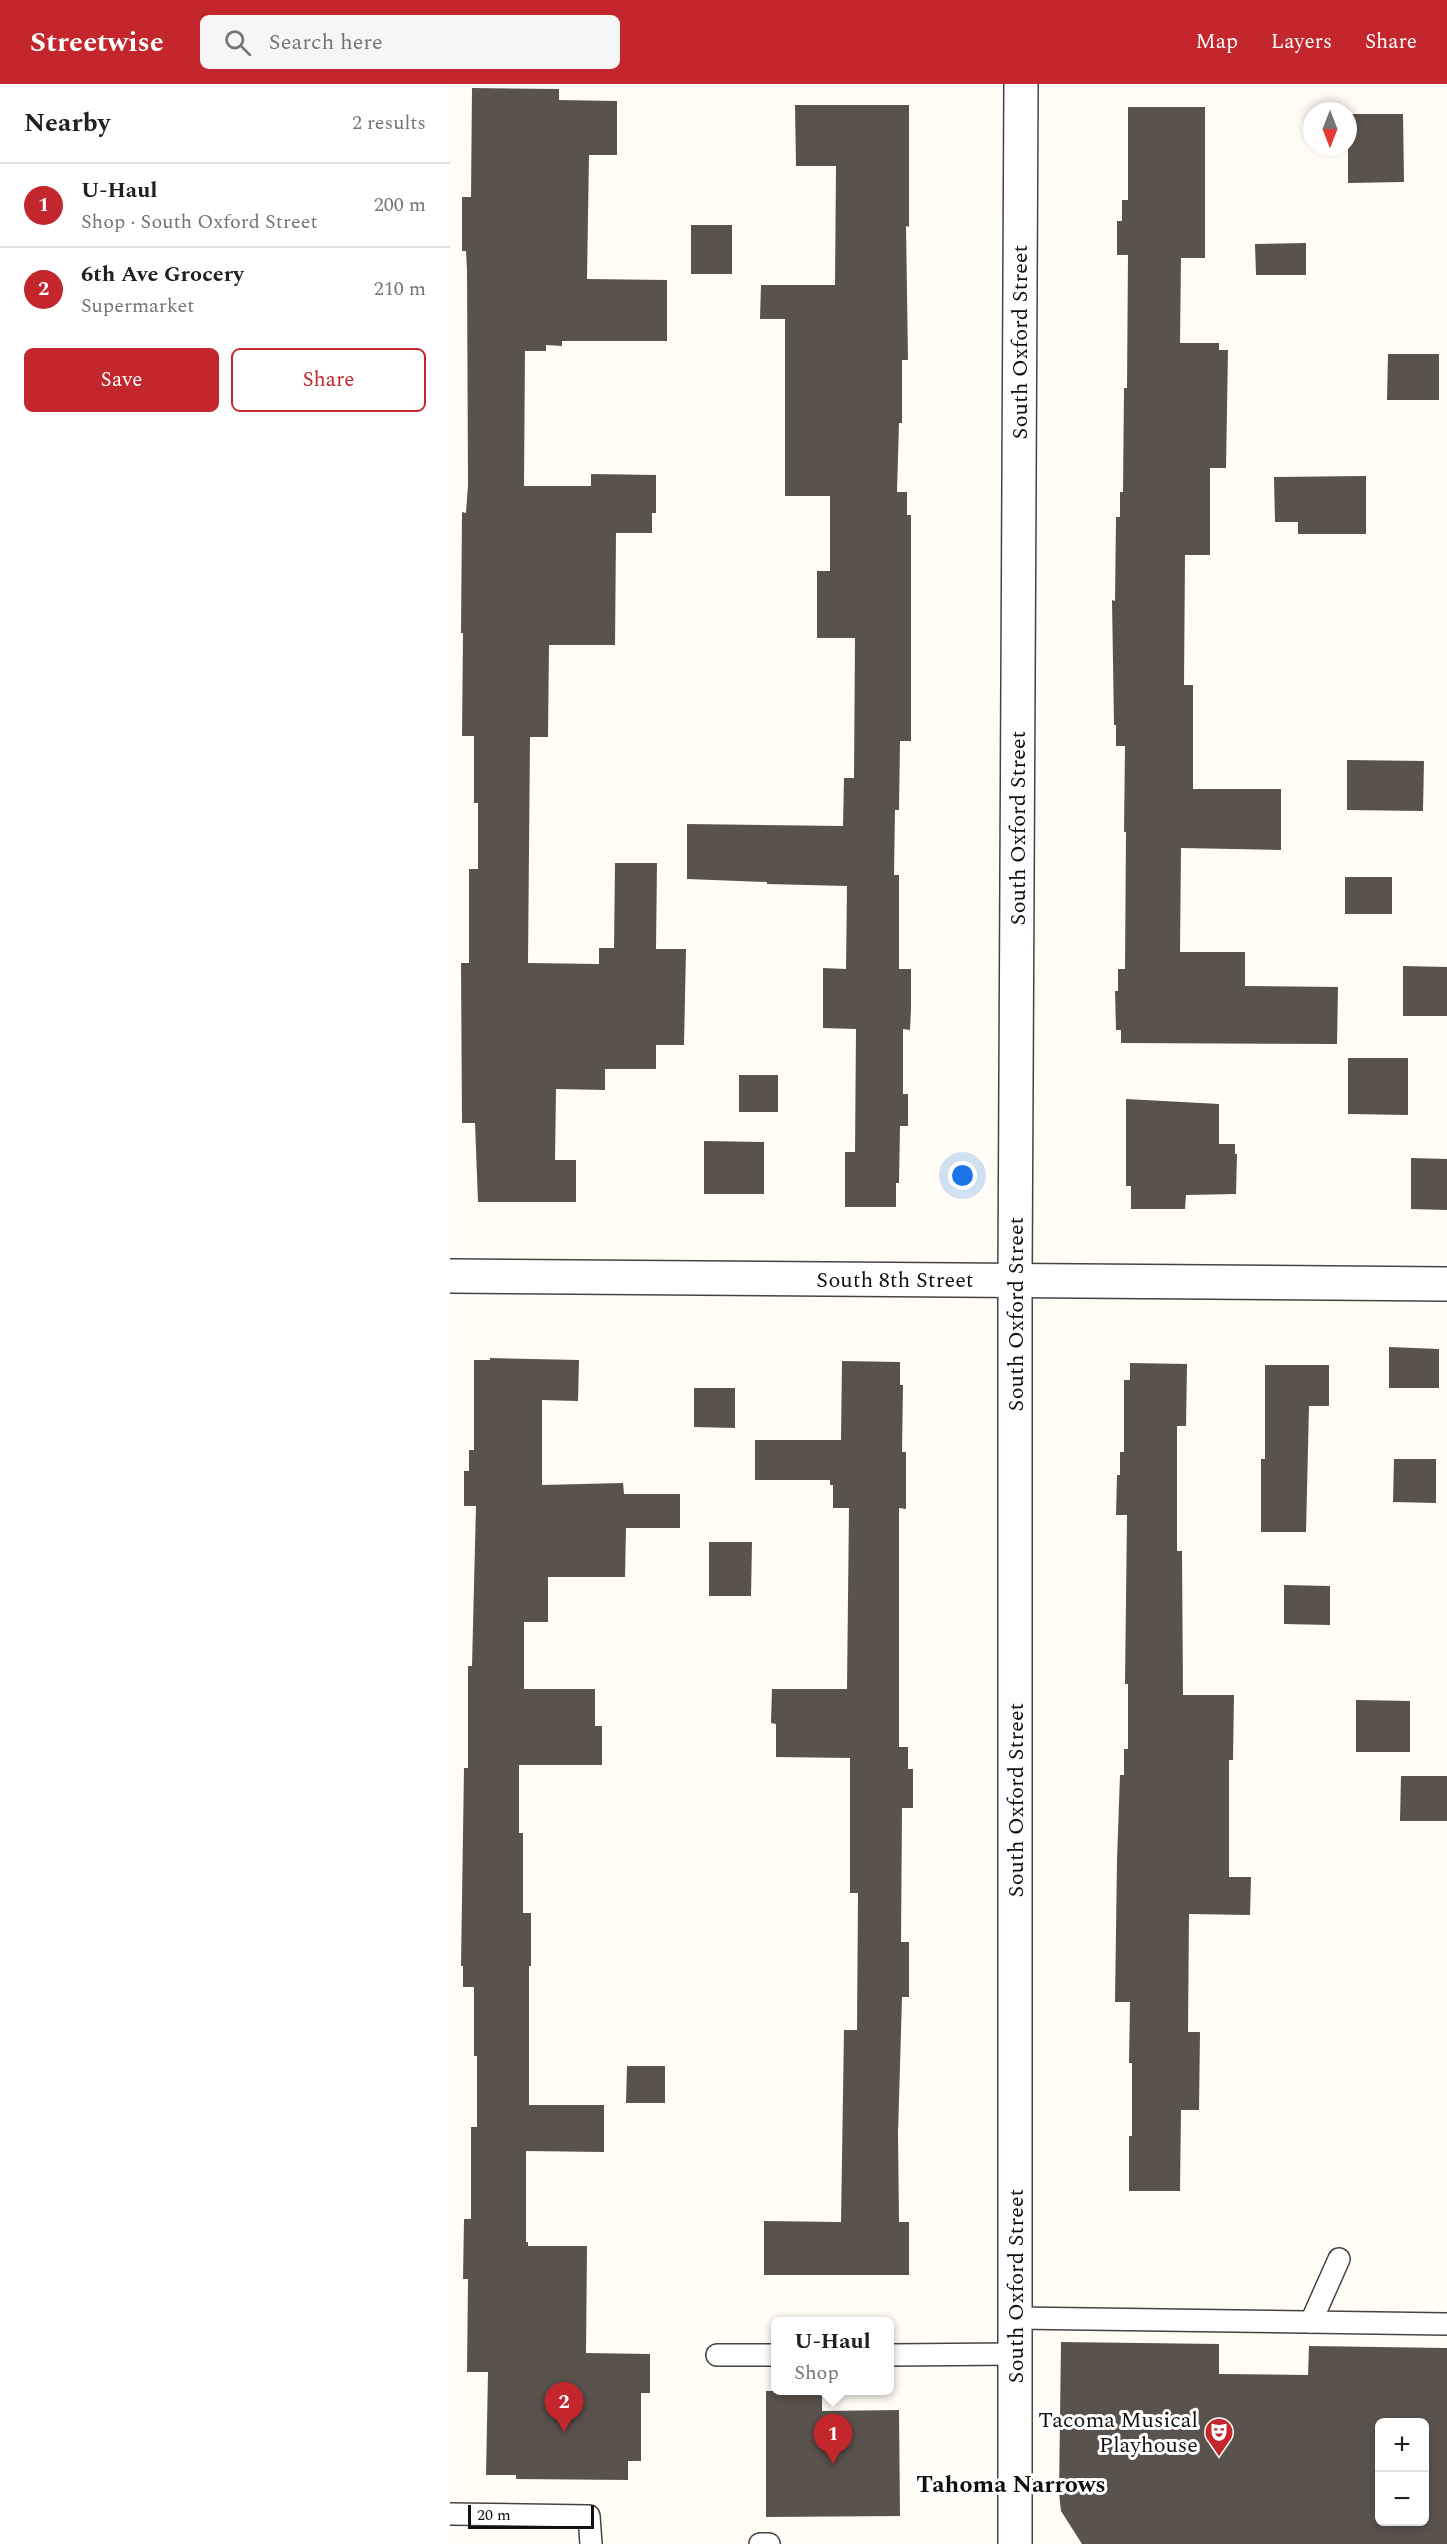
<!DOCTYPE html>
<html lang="en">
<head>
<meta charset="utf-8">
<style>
  body { margin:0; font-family:Spectral,serif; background:#f6f6f6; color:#202124 }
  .controls { position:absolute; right:18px; bottom:18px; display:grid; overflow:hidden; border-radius:9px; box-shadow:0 3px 9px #0003 }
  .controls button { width:54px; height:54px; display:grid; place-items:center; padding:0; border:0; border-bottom:2px solid #e0e0e0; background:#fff; color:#202124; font:30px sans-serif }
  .compass { position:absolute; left:853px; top:18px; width:54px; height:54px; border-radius:50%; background:#fff; box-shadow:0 3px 9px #0003; rotate:180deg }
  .scale { position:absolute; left:18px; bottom:15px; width:126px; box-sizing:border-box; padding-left:6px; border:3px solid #111; border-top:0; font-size:16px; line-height:21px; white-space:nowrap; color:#111; -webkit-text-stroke:4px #fff; paint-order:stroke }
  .you { position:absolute; left:513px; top:1092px; width:21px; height:21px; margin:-15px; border:4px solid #fff; border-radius:50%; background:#1a73e8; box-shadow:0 0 0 9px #1a73e833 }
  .badge { display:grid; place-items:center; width:39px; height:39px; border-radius:50%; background:#c4262e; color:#fff; font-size:20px; font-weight:700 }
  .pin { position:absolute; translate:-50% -50px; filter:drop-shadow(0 2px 3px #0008) }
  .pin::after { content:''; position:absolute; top:32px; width:21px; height:18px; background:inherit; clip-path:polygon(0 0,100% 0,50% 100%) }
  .popup { position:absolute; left:321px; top:2233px; width:123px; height:78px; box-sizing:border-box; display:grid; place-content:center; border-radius:9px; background:#fff; filter:drop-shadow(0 2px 4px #0005); font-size:20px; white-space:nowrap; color:#757577 }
  .popup b { font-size:22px; color:#202124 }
  .popup::after { content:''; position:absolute; left:50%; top:100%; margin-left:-12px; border:12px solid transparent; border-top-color:#fff }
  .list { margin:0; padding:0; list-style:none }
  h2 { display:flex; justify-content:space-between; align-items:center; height:78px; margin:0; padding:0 24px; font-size:26px }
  h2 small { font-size:20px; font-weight:400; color:#757577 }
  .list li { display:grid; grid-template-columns:39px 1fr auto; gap:18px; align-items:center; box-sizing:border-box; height:84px; padding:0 24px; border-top:2px solid #e0e0e0 }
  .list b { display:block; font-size:22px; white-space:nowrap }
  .list p { margin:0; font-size:20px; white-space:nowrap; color:#757577 }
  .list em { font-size:20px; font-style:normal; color:#757577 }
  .actions { display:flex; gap:12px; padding:18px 24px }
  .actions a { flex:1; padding:14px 0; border:2px solid #c4262e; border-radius:9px; text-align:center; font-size:21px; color:#c4262e }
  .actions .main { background:#c4262e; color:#fff }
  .icon { flex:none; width:33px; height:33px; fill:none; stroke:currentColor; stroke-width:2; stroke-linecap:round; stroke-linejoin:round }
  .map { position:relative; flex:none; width:997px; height:2460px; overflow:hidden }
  header { display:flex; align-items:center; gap:36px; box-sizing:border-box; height:84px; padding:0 30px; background:#c4262e; color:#fff }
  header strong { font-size:28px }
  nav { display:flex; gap:33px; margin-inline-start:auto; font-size:21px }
  .search { width:420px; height:54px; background:#f6f6f6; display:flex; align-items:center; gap:15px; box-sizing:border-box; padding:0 21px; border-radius:9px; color:#757577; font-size:22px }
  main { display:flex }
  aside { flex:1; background:#fff }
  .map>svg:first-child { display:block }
  .building { fill:#5a524d; fill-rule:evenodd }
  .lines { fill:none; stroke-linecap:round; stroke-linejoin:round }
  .service-casing { stroke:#444; stroke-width:24 }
  .minor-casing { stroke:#444; stroke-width:36 }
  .service { stroke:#fff; stroke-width:21 }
  .minor { stroke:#fff; stroke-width:33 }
  .labels { text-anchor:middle; stroke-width:6; stroke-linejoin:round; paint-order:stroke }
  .street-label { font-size:22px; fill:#111; stroke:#fff }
  .poi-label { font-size:22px; fill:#111; stroke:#fff; text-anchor:end }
  .neighbourhood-label { font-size:24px; font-weight:bold; fill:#111; stroke:#fff }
</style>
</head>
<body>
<header>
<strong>Streetwise</strong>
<div class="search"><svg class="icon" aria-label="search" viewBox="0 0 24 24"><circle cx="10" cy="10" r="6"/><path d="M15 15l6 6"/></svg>Search here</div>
<nav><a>Map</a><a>Layers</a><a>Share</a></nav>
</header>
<main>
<aside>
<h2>Nearby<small>2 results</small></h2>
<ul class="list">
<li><span class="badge">1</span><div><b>U-Haul</b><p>Shop · South Oxford Street</p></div><em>200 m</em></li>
<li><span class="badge">2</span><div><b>6th Ave Grocery</b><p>Supermarket</p></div><em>210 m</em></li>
</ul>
<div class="actions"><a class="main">Save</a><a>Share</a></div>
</aside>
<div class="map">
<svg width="997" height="2460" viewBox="0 0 997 2460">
  <rect width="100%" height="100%" fill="#fffdf5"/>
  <g class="building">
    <path d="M 22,4 L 109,5 L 109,16 L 167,17 L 167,71 L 139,71 L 137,195 L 217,196 L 217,257 L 112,257 L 112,262 L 96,261 L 96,267 L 75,267 L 74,402 L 141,402 L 141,390 L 206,391 L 206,429 L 202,429 L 202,449 L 166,449 L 165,561 L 99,561 L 98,653 L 80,653 L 78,879 L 149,880 L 149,864 L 164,864 L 165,779 L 207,779 L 206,865 L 236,865 L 234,961 L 206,961 L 206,985 L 155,985 L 155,1006 L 106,1005 L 105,1076 L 126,1076 L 126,1118 L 28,1118 L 25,1039 L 12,1039 L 11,879 L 19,879 L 19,785 L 28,785 L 28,719 L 24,719 L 24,652 L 12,652 L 13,549 L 11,549 L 12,428 L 16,429 L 18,401 L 17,186 L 16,167 L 12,167 L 12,113 L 21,113 Z"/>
    <path d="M 345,21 L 459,21 L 459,143 L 456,142 L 458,276 L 452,276 L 452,339 L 449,339 L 447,408 L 457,408 L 457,431 L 461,431 L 461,657 L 450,657 L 449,726 L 445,726 L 444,791 L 449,791 L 449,885 L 461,885 L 461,924 L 460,946 L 453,945 L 453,1010 L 458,1010 L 458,1042 L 450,1042 L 449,1099 L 446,1099 L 446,1123 L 395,1123 L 395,1068 L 405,1068 L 406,945 L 373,944 L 373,884 L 396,885 L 397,802 L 317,800 L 317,798 L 237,795 L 237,740 L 393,742 L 394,694 L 404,694 L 405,554 L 367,554 L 367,487 L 380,487 L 380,412 L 335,412 L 335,235 L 310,235 L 311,201 L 385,201 L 386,82 L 346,82 Z"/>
    <path d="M 678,23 L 755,23 L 755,174 L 731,174 L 730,259 L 769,259 L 769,266 L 778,266 L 776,384 L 760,384 L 760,471 L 735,471 L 734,601 L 743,601 L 743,705 L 831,705 L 831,766 L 731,764 L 730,868 L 795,868 L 795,902 L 888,903 L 887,960 L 671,959 L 671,946 L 666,946 L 665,907 L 668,907 L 668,885 L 675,885 L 676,748 L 674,748 L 675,662 L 666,662 L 666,641 L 664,641 L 662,516 L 665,517 L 666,433 L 670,433 L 670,408 L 673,408 L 674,304 L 677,304 L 678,171 L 667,171 L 667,137 L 672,137 L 672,116 L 678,116 Z"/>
    <path d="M 898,30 L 953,30 L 954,98 L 898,99 Z"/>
    <rect x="241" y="141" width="41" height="49"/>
    <path d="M 856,159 L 856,191 L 806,191 L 805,160 Z"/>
    <path d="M 938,270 L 989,270 L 989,316 L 937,316 Z"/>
    <path d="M 916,392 L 916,450 L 848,450 L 848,438 L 825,438 L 824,393 Z"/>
    <path d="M 897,676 L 974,677 L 973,727 L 897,726 Z"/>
    <rect x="895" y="793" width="47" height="37"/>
    <path d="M 953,882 L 997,883 L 997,932 L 953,932 Z"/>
    <path d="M 898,974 L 958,974 L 958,1031 L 898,1030 Z"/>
    <rect x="289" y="991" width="39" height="37"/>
    <path d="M 676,1015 L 769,1020 L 769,1060 L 785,1060 L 785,1070 L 787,1070 L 786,1110 L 736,1111 L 735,1125 L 681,1125 L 681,1102 L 676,1102 Z"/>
    <path d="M 254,1057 L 314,1058 L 314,1110 L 254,1110 Z"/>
    <path d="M 961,1074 L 997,1075 L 997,1126 L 961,1125 Z"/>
    <path d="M 939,1263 L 989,1265 L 989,1304 L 939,1304 Z"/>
    <path d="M 40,1274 L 129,1276 L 128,1317 L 92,1316 L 92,1401 L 173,1399 L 174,1410 L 230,1410 L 230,1444 L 176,1444 L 175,1493 L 98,1493 L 98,1538 L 74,1538 L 74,1605 L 145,1605 L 145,1642 L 152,1642 L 152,1681 L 69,1681 L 69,1749 L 73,1749 L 73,1829 L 81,1829 L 81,1882 L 79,1882 L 79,2021 L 154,2021 L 154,2068 L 76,2067 L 76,2158 L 78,2158 L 78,2162 L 137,2162 L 136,2269 L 200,2270 L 200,2309 L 191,2309 L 191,2377 L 178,2377 L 178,2396 L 66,2395 L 66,2391 L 36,2391 L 38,2288 L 17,2288 L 18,2195 L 13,2195 L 14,2135 L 21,2135 L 21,2043 L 27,2043 L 27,1972 L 24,1972 L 24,1903 L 13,1903 L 13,1882 L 11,1882 L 14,1684 L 18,1684 L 18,1582 L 22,1582 L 26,1422 L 14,1422 L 14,1387 L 19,1387 L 19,1366 L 24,1366 L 24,1276 L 40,1276 Z"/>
    <path d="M 392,1277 L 450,1278 L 450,1301 L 453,1301 L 452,1368 L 456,1368 L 456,1425 L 449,1424 L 449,1663 L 458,1663 L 458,1685 L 463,1685 L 463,1724 L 452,1724 L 451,1858 L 459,1858 L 459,1913 L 452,1913 L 448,2049 L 449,2138 L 459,2138 L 459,2191 L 314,2191 L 314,2137 L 391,2138 L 394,1946 L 407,1946 L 408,1809 L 400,1809 L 400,1674 L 326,1673 L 326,1640 L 321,1639 L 322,1605 L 397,1605 L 399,1424 L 383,1424 L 383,1401 L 380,1401 L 380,1396 L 305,1396 L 305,1356 L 391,1356 Z"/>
    <path d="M 680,1279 L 737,1280 L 736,1342 L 727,1342 L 727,1467 L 732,1467 L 733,1611 L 784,1611 L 783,1676 L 779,1676 L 779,1793 L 801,1793 L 800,1831 L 739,1830 L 738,1948 L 750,1948 L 749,2026 L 731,2026 L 730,2107 L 679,2107 L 679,2052 L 682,2052 L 682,1979 L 679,1979 L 680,1918 L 665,1918 L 667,1776 L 670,1691 L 674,1691 L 674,1665 L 678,1665 L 678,1600 L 675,1600 L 677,1431 L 666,1431 L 667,1391 L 670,1391 L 670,1368 L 674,1368 L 674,1296 L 680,1296 Z"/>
    <path d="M 815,1281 L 879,1281 L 879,1322 L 859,1322 L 856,1448 L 811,1448 L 811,1375 L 815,1375 Z"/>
    <path d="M 244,1304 L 285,1304 L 285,1344 L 244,1343 Z"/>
    <path d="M 944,1375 L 986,1375 L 986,1419 L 943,1418 Z"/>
    <path d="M 259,1458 L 302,1458 L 301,1512 L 259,1512 Z"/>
    <path d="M 834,1501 L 880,1502 L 880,1541 L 834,1540 Z"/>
    <path d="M 906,1616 L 960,1617 L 960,1668 L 906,1668 Z"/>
    <path d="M 951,1692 L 997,1692 L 997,1737 L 950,1737 Z"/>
    <path d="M 177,1982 L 215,1982 L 215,2019 L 176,2019 Z"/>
    <path d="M 611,2258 L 769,2260 L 769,2290 L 858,2291 L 859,2262 L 997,2264 L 997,2460 L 632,2460 L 611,2427 L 609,2409 ZM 930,2338 L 975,2338 L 975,2438 L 930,2438 Z"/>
    <path d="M 316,2307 L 372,2307 L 372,2327 L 449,2326 L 450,2432 L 316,2433 Z"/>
  </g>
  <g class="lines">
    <g class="service-casing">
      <g id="service">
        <path d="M 565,2234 L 997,2240"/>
        <path d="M 861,2238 L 889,2175"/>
        <path d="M 267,2271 L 326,2271"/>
        <path d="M 440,2271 L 565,2270"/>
        <path d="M 0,2430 L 139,2432 L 141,2460"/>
        <path d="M 310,2460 L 319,2460"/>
      </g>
    </g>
    <g class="minor-casing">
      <g id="minor">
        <path d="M 0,1192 L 997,1200"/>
        <path d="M 565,2460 L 565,1196 L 571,0"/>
      </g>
    </g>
    <use href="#service" class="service"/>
    <use href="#minor" class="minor"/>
  </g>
  <defs>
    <g id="theatre-pin" transform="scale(1.5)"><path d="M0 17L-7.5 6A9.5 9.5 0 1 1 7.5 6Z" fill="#c4262e" stroke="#fff"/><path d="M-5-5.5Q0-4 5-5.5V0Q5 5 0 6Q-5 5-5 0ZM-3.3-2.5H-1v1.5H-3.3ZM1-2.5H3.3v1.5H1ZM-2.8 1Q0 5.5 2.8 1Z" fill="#fff"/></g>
  </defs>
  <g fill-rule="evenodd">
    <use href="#theatre-pin" x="769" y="2348"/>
  </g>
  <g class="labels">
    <g class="street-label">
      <text transform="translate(569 258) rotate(-90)" y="8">South Oxford Street</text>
      <text transform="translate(567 744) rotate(-90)" y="8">South Oxford Street</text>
      <text x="445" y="1203">South 8th Street</text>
      <text transform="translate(565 1230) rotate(-90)" y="8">South Oxford Street</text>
      <text transform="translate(565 1716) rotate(-90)" y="8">South Oxford Street</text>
      <text transform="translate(565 2202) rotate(-90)" y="8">South Oxford Street</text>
    </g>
    <g class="poi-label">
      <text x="748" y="2343">Tacoma Musical<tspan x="748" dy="25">Playhouse</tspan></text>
    </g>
    <g class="neighbourhood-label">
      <text x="561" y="2408">Tahoma Narrows</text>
    </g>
  </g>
</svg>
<div class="controls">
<button>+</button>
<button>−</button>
</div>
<svg class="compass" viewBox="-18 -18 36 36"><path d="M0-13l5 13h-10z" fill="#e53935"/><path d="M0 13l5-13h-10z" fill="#757577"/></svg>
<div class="scale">20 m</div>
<div class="you"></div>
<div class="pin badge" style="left:383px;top:2380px">1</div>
<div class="popup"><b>U-Haul</b>Shop</div>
<div class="pin badge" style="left:114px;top:2348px">2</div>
</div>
</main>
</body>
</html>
